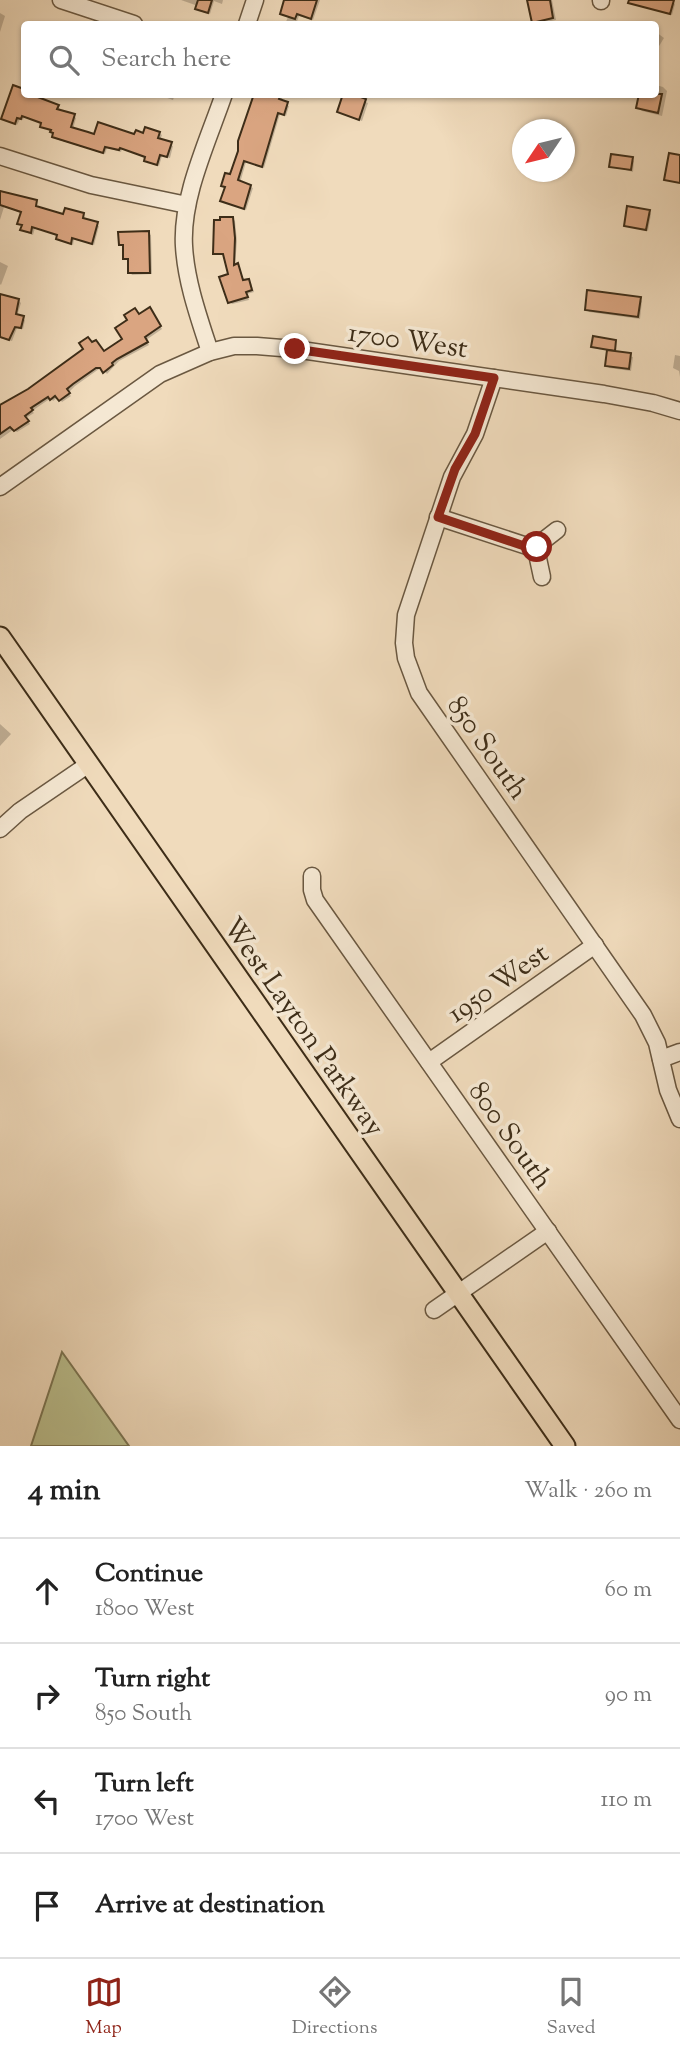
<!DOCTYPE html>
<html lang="en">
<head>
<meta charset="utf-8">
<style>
  body { margin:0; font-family:"Sorts Mill Goudy",serif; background:#f6f6f6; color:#222 }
  .compass { position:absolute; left:512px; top:119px; width:63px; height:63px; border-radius:50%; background:#fff; box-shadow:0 2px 5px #0004; rotate:235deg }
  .stop { position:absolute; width:21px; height:21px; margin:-16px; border:5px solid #8f2418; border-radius:50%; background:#fff }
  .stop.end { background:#8f2418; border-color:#fff; box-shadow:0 2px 7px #0008 }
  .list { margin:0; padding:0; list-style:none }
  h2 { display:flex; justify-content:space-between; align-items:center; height:91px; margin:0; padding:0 28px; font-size:30px }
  h2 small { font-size:23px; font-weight:400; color:#767676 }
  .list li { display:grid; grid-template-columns:46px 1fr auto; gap:21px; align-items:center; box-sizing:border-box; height:105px; padding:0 28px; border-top:2px solid #e0e0e0 }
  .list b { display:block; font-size:26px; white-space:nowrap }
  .list p { margin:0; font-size:23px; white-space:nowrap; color:#767676 }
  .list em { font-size:23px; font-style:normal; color:#767676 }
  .icon { flex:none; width:38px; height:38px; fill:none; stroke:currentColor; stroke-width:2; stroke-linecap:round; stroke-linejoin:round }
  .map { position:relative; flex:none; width:680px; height:1446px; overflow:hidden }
  .search { position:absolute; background:#fff; box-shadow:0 2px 5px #0004; left:21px; right:21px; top:21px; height:77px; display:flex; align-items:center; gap:18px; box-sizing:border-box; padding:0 24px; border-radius:7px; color:#767676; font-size:26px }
  .sheet { height:511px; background:#fff }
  nav { display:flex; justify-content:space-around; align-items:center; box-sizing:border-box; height:98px; border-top:2px solid #e0e0e0; background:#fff; font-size:19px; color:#767676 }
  nav a { display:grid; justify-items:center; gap:4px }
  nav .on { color:#8f2418 }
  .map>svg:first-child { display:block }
  .green { fill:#bbc08f; stroke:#7c7654; stroke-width:2 }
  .shadow { fill:#0003 }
  .building { fill:#daa581; stroke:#3d2d18; stroke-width:2 }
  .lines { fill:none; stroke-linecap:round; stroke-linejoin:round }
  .minor-casing { stroke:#6a5841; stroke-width:19 }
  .major-casing { stroke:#3d2d18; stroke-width:23 }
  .minor { stroke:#f5e8d3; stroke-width:16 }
  .major { stroke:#f0dbbc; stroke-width:19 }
  .route { stroke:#8f2418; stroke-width:9 }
  .labels { text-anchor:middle; stroke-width:7; stroke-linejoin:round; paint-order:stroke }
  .street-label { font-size:28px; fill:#3d2d18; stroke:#f5e8d3 }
</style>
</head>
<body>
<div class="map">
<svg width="680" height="1446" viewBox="0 0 680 1446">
  <rect width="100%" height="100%" fill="#f0dbbc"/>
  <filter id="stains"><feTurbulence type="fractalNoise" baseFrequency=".00286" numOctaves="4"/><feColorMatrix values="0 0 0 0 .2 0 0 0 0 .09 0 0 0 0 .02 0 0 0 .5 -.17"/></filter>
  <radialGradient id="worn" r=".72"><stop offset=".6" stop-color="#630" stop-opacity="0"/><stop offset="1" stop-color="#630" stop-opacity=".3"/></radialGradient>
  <path class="green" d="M 62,1352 L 129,1446 L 31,1446 Z"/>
  <g class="shadow">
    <path d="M 181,0 L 223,0 L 222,4 L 214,1 L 210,14 L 200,11 L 198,6 Z"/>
    <path d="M 286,0 L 320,0 L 313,20 L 299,16 L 296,24 L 285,24 L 288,17 L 282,14 Z"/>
    <path d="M 529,0 L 552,0 L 556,20 L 536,24 Z"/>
    <path d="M 641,0 L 673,2 L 675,4 L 672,15 L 642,7 L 640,5 Z"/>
    <path d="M 0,13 L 5,16 L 0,32 Z"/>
    <path d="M 656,32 L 664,38 L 656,51 Z"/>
    <path d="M 656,85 L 663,87 L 667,91 L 662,116 L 642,111 L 638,107 L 656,94 Z"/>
    <path d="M 14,87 L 24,91 L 24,94 L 36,94 L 36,99 L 58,106 L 59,111 L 74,116 L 76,118 L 73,129 L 95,136 L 135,136 L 159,133 L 162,135 L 160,140 L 173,146 L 170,158 L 162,156 L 159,166 L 148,163 L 146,158 L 122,149 L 121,152 L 107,148 L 105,154 L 56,139 L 51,131 L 42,126 L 43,124 L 24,117 L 23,120 L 20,119 L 17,125 L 5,121 L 3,119 Z"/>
    <path d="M 156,94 L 175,94 L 173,100 Z"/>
    <path d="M 256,94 L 284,94 L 281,102 L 289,106 L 286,116 L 280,114 L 264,168 L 246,162 L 240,183 L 253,188 L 246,210 L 222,201 Z"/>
    <path d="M 348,94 L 368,103 L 362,121 L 339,112 Z"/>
    <path d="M 632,159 L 634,161 L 633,172 L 611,166 Z"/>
    <path d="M 0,190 L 6,192 L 35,215 L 38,203 L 37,208 L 65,217 L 83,215 L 85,220 L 99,226 L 94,245 L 74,239 L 73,245 L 60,241 L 59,236 L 35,228 L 33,235 L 25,232 L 22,230 L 24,226 L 19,223 L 22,213 L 4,207 L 0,220 Z"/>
    <path d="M 649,211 L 651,214 L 648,231 L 626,225 Z"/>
    <path d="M 233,219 L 235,221 L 237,241 L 235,266 L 240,268 L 244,282 L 249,281 L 251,283 L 254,292 L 247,294 L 249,300 L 232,304 L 230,302 L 230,275 L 225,255 L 215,253 Z"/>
    <path d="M 148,233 L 151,235 L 152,274 L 132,275 L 130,272 L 130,260 L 125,258 L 124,246 L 120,244 Z"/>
    <path d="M 0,262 L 8,266 L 1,285 L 0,284 Z"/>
    <path d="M 0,296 L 18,300 L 21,303 L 17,316 L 25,320 L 23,329 L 17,328 L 12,341 L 0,338 Z"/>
    <path d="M 640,299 L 642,301 L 640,319 L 589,312 L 587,309 Z"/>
    <path d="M 152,312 L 162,329 L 146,340 L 149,345 L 119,361 L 107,374 L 103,369 L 99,369 L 75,386 L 68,393 L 71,396 L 62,402 L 58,397 L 53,401 L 51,398 L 32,411 L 34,413 L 26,418 L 30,424 L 17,432 L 14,429 L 0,439 L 0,408 L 104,353 L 124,339 L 139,316 Z"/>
    <path d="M 615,341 L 614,353 L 633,357 L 631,371 L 609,368 L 607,365 L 609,349 Z"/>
    <path d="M 675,355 L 680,356 L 680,377 L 679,371 L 673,368 Z"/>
    <path d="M 0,724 L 11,734 L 0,746 Z"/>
  </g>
  <g class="building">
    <path d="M 198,0 L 212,0 L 208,13 L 195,9 Z"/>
    <path d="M 284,0 L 317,0 L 311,19 L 297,14 L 295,19 L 280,14 Z"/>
    <path d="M 527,0 L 550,0 L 553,18 L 532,23 Z"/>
    <path d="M 629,0 L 674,0 L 670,14 L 628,3 Z"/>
    <path d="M 13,85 L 24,89 L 24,94 L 35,94 L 35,96 L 59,105 L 57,109 L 75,114 L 71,127 L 88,132 L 94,134 L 98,122 L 134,134 L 136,130 L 143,133 L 145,127 L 160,132 L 158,138 L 172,142 L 167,157 L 160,155 L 157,165 L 144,161 L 145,157 L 120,148 L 119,150 L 105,147 L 103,153 L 52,137 L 53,133 L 50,132 L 51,130 L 40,127 L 41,123 L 22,116 L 21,119 L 17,118 L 15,124 L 1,119 Z"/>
    <path d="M 254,94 L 281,94 L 279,99 L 288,102 L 284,115 L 278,113 L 262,167 L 244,161 L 238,180 L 251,185 L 244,209 L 220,201 L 225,187 L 221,186 L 225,173 L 230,174 L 238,151 L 238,141 Z"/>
    <path d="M 343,94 L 353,94 L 366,99 L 359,120 L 337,112 Z"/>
    <path d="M 639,94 L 662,94 L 658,113 L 636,108 Z"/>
    <path d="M 669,153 L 680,155 L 680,183 L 664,180 Z"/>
    <path d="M 611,154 L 633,157 L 631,170 L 609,167 Z"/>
    <path d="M 0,191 L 37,200 L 36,206 L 63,214 L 65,208 L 84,213 L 83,218 L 98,222 L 92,244 L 72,238 L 71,244 L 56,239 L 57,235 L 32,227 L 31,233 L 20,230 L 22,225 L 17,224 L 21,212 L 0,205 Z"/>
    <path d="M 627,206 L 650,210 L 646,230 L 624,226 Z"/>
    <path d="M 220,217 L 233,217 L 235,238 L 234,265 L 238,263 L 243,280 L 249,279 L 252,290 L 246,292 L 248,297 L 228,303 L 219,277 L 228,274 L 223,254 L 213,254 L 214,220 L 220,220 Z"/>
    <path d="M 149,231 L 150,273 L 128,273 L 128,259 L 123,259 L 123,245 L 119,245 L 118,232 Z"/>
    <path d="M 587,290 L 641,297 L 638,317 L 585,310 Z"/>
    <path d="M 0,294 L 19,299 L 16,314 L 24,316 L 21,328 L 15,327 L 9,340 L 0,337 Z"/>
    <path d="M 150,307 L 161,326 L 145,337 L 148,342 L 117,359 L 112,363 L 113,365 L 103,373 L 100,368 L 96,368 L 73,384 L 67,389 L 70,393 L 59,401 L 55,396 L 50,400 L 48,397 L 31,408 L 33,410 L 25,416 L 29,421 L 14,431 L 10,427 L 0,434 L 0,405 L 28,389 L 83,349 L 79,343 L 88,337 L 92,342 L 96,340 L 104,351 L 122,339 L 115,328 L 127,320 L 124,315 L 135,308 L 139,314 Z"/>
    <path d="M 593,336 L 616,340 L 615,351 L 591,347 Z"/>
    <path d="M 607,350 L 631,353 L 629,369 L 605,366 Z"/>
  </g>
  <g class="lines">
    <g class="minor-casing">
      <g id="minor">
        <path d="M 61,0 L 134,24"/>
        <path d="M 601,1 L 601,0"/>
        <path d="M 247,24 L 255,0"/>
        <path d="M 0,156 L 91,185 L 187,205"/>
        <path d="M 210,352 C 199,318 186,282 184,246 C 181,197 208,141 224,94"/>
        <path d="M 494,378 L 475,434 L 452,477 L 406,615 L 404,643 L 406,658 L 419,693 L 643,1015 L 657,1043 L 668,1090 L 680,1119"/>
        <path d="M 0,487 L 160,374 L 210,352 L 234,346 L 257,346 L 294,349 L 604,394 L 653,403 L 680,411"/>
        <path d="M 438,517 L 536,549"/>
        <path d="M 542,577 L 536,549 L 539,544 L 557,530"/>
        <path d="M 0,829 L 20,811 L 89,764"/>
        <path d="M 312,876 L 312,890 L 315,900 L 680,1420"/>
        <path d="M 661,1059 L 680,1052"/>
        <path d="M 429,1062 L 595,945"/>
        <path d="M 434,1310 L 548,1231"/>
      </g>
    </g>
    <g class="major-casing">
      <path id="major" d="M 0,637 L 565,1446"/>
    </g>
    <use href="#minor" class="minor"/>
    <use href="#major" class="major"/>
  </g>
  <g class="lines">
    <path class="route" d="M 295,349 L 494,378 L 475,434 L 455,469 L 438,517 L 536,550 L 537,547"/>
  </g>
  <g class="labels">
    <g class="street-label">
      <text transform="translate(408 339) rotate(8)" y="10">1700 West</text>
      <text transform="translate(489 747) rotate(55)" y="10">850 South</text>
      <text transform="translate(497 982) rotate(-35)" y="10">1950 West</text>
      <text transform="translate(305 1026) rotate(55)" y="10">West Layton Parkway</text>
      <text transform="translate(512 1135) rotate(55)" y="10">800 South</text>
    </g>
  </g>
  <rect width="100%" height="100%" filter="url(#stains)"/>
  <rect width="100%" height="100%" fill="url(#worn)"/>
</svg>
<svg class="compass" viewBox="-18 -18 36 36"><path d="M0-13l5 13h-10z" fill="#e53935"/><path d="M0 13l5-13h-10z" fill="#767676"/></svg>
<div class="stop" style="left:537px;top:547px"></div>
<div class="stop end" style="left:295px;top:349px"></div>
<div class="search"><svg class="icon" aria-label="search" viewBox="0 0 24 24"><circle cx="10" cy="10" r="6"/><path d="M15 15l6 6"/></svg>Search here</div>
</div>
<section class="sheet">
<h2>4 min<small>Walk · 260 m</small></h2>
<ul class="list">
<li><svg class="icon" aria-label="ahead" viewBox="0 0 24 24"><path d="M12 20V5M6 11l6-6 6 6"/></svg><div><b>Continue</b><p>1800 West</p></div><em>60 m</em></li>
<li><svg class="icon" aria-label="right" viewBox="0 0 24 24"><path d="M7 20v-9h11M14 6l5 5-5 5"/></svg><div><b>Turn right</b><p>850 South</p></div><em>90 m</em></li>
<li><svg class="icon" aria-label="left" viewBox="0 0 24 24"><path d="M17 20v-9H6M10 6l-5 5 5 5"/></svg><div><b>Turn left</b><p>1700 West</p></div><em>110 m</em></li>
<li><svg class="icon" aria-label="arrive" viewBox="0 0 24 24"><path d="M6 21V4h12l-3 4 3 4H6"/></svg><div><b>Arrive at destination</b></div></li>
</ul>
</section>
<nav>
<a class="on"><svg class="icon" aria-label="map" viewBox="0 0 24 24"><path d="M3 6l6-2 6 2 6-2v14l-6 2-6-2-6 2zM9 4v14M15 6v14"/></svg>Map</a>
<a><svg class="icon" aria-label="directions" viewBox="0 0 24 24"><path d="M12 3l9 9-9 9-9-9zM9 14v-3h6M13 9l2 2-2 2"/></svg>Directions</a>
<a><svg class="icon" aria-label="saved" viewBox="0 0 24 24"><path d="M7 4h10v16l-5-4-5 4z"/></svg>Saved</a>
</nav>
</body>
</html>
